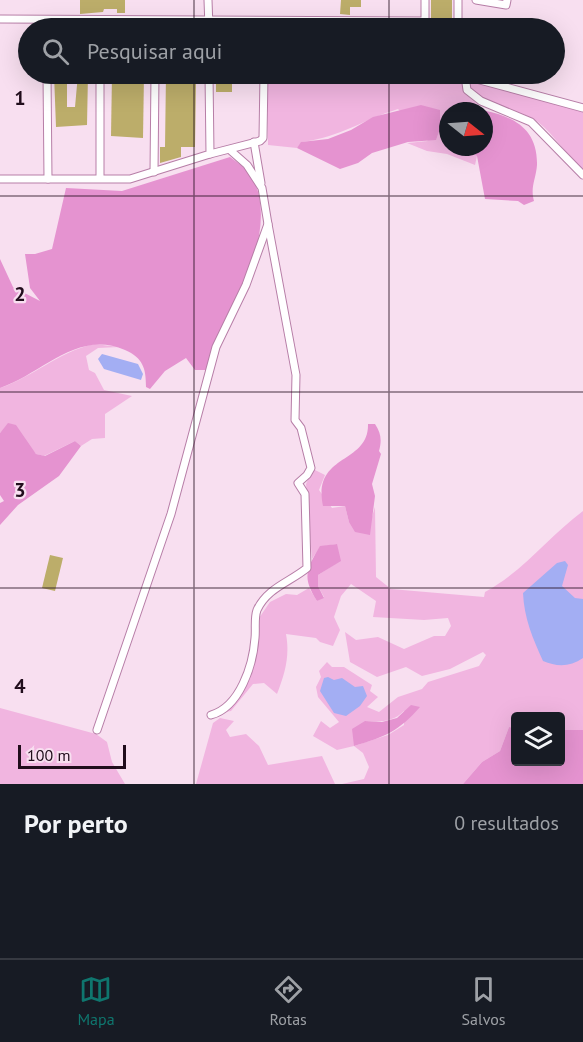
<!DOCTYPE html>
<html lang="pt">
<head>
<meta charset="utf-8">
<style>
  body { margin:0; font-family:"PT Sans",sans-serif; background:#20242c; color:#f1f3f6 }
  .controls { position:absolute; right:18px; bottom:18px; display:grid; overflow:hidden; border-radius:6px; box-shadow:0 6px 24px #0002 }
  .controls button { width:54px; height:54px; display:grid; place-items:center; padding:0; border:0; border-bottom:2px solid #363941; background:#171b24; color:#f1f3f6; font:30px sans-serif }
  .compass { position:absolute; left:439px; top:102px; width:54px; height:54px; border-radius:50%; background:#171b24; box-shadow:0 6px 24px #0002; rotate:107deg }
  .scale { position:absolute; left:18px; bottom:15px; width:108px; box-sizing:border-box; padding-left:6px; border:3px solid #210d1c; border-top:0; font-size:16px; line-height:21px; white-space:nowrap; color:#210d1c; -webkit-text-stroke:4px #f8dff0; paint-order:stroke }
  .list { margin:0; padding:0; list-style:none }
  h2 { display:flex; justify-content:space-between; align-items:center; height:78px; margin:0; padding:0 24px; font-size:26px }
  h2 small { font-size:20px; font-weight:400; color:#9ea1a6 }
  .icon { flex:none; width:33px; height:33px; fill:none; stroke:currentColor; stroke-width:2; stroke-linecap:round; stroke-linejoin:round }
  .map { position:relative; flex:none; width:583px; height:784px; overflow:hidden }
  .search { position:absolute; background:#171b24; box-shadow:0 6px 24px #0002; left:18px; right:18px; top:18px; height:66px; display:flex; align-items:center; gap:15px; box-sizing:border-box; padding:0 21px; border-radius:33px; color:#9ea1a6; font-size:22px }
  .sheet { height:174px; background:#171b24 }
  nav { display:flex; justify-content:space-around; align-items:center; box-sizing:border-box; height:84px; border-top:2px solid #363941; background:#171b24; font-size:16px; color:#9ea1a6 }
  nav a { display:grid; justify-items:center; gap:3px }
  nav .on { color:#0f766e }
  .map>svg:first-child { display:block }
  .green { fill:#f1b5e0; fill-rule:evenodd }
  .forest { fill:#e593d0 }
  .water { fill:#a3aef3 }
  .building { fill:#bcad6a }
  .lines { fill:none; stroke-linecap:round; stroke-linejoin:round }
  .minor-casing { stroke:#b77ea7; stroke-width:9 }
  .minor { stroke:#fff; stroke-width:7 }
  .grid { fill:none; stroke:#210d1c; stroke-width:1.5; stroke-opacity:0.55 }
  .grid-label { font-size:20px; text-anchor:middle; font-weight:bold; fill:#210d1c; stroke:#f8dff0; stroke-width:4.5; stroke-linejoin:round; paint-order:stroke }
</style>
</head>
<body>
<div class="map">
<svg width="583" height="784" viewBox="0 0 583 784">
  <rect width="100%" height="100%" fill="#f8dff0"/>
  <g class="green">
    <path d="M 271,78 C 335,82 398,78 462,79 L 463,92 L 484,110 L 458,106 L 448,111 L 448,147 L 462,147 L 477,156 L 475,165 L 447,154 L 427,151 L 407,143 L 428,141 L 398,109 C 362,120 341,137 302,142 L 297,148 L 268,145 L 268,79 Z"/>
    <path d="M 472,80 L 583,111 L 583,169 C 566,156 555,135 538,122 C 518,107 481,109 470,86 Z"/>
    <path d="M 94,344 L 119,347 L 98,348 L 86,356 L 89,370 L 95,373 L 104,390 L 132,396 L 105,414 L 105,438 L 92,439 L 81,446 L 75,441 L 44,456 L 36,454 L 8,424 L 0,433 L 0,388 C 35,376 56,353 94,344 Z"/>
    <path d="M 313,469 L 325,475 L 319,490 L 332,508 L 345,506 L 349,522 L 370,523 L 375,507 L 376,577 L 391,589 L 484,597 L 485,592 C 525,570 548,537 583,511 L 583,730 L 561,730 L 560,716 L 516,716 L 515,728 L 509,727 L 500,751 L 482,762 L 463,784 L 342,784 L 364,779 L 369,767 L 363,753 L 354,746 L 337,750 L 313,736 L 321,721 L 330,728 L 339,722 L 318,697 L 316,687 L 321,677 L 319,671 L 327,662 L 332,667 L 344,667 L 372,685 L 370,691 L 378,697 L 367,707 L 379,712 L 398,697 L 422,689 L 428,682 L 479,666 L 486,655 L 483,652 L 450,669 L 422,676 L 406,667 L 377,677 L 350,662 L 345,632 L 356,640 L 378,637 L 404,649 L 434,636 L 445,636 L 451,626 L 448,618 L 424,620 L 373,617 L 376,601 L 351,584 L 341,596 L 334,617 L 340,630 L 333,646 L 320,642 L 316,638 L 286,634 C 290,656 285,673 277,694 L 264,683 L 253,684 L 231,711 L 225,712 L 251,673 L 258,648 L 259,618 L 270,602 L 286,594 L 297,595 L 309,588 L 317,601 L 324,597 L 318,586 L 318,575 L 340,561 L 336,544 L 320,547 L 312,559 L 306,484 ZM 404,711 L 404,725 L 388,735 L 354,746 L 366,721 C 381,722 393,722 404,711 Z"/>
    <path d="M 0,708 L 96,734 L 107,742 L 112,762 L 125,784 L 0,784 Z"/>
    <path d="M 220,718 L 234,721 L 226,730 L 230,737 L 246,734 L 259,746 L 268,765 L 322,756 L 335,784 L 196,784 L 213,723 Z"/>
  </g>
  <g class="forest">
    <path d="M 421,105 L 440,110 L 440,128 L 436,140 L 408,142 L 372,153 L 358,163 L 340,169 L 297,148 L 301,142 L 328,139 L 351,130 L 373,117 Z"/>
    <path d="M 458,106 C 496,112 538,117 537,165 C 536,179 530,187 534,201 L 524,205 L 518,201 L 485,199 L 477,156 L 462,147 L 484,147 L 484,111 L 453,111 Z"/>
    <path d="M 230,157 C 241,165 250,171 255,183 C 278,237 228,321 206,370 L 195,370 L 186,358 L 165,371 L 150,389 L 146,387 C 146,368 143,358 125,350 C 77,329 42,374 0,388 L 0,259 L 13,287 L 40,301 L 30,288 L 25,254 L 35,254 L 52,249 L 66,188 L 122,191 Z"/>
    <path d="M 8,423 L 16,425 L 36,454 L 45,456 L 75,441 L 81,446 L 59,476 L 18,505 L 0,525 L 0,503 L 4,501 L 0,495 L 0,433 Z"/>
    <path d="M 368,424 L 375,424 C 381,433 382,440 379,451 L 381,454 L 372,484 L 375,496 L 370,535 L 355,532 L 349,522 L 345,506 L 323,506 C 312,453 369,465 368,424 Z"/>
    <path d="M 337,544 L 341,561 L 318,575 L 318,586 L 324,598 L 317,601 C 302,577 306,570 320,546 Z"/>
    <path d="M 411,705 L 420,707 C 399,731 385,737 354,746 L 352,729 L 365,721 L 382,722 L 397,718 Z"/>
    <path d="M 509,727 L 515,728 L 516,762 L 560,762 L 561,730 L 583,730 L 583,784 L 463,784 L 482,762 L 500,751 Z"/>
  </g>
  <g class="water">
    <path d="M 102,354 L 138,364 L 143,374 L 141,380 L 104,369 L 98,359 Z"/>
    <path d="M 565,561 L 568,565 L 562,586 L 575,598 L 583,599 L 583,658 C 570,667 557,667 543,661 C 533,639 524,618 523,593 L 557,563 Z"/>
    <path d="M 328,677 L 334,680 L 342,678 L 355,687 L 363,686 L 367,696 L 360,706 L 346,716 L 334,713 L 320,691 L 324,678 Z"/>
  </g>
  <g class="building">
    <path d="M 80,0 L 125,0 L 125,13 L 117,13 L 117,9 L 104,9 L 103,12 L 80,14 Z"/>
    <path d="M 341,0 L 361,0 L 361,7 L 350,7 L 350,15 L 340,14 Z"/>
    <rect x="431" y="0" width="21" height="28"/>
    <path d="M 54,74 L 67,74 L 67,107 L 75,107 L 78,74 L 88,74 L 87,125 L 56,127 Z"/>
    <path d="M 112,74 L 144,74 L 143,138 L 111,136 Z"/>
    <path d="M 166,74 L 178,74 L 178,83 L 196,83 L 195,147 L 181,147 L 181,157 L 160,163 L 160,147 L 165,147 Z"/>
    <rect x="216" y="74" width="16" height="18"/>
    <path d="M 50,555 L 63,558 L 55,591 L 42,588 Z"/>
  </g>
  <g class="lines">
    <g class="minor-casing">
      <g id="minor">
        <path d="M 208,0 L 209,28"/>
        <path d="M 476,0 L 506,5 L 507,0"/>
        <path d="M 0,19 L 425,21 L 425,0"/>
        <path d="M 458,28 L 458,0"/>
        <path d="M 47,74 L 48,179"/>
        <path d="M 444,74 L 465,76 L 583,108"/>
        <path d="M 465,76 L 467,90 L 481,101 L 531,122 L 583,175"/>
        <path d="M 254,142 L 261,183"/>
        <path d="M 210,154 L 260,141 L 263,138 L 264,74 L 317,76 L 395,74"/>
        <path d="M 154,172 L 155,74"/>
        <path d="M 100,178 L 100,74"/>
        <path d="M 0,179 L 130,179 L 210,154 L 209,74"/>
        <path d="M 211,715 C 240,707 253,665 255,638 C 256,630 254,618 257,610 C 267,588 290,582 307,568 L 305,494 L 298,483 L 307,475 L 311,468 L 301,428 L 295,420 L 296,375 L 268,224"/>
        <path d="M 97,730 L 171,514 L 216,347 L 246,285 L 268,224 L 262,188 L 247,165 L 230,150"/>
      </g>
    </g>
    <use href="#minor" class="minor"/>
  </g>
  <path class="grid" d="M 194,0 L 194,28M 389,0 L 389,28M 194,74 L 194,784M 389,74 L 389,784M 0,196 L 583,196M 0,392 L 583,392M 0,588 L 583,588"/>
  <g class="grid-label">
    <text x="20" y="105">1</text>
    <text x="20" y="301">2</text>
    <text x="20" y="497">3</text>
    <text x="20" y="693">4</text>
  </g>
</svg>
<div class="controls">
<button><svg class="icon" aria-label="layers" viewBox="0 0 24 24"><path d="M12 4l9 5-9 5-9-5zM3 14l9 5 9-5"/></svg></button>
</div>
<svg class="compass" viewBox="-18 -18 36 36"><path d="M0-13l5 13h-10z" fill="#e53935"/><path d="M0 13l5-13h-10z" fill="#9ea1a6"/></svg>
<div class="scale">100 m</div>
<div class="search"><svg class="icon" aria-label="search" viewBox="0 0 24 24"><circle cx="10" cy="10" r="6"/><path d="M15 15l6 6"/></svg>Pesquisar aqui</div>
</div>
<section class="sheet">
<h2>Por perto<small>0 resultados</small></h2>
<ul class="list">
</ul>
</section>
<nav>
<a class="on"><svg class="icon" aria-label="map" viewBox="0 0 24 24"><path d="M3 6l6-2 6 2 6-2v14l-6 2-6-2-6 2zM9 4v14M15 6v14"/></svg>Mapa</a>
<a><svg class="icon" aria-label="directions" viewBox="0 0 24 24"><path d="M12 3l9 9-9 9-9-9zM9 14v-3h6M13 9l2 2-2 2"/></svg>Rotas</a>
<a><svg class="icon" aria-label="saved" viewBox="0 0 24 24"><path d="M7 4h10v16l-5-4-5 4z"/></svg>Salvos</a>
</nav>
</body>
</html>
